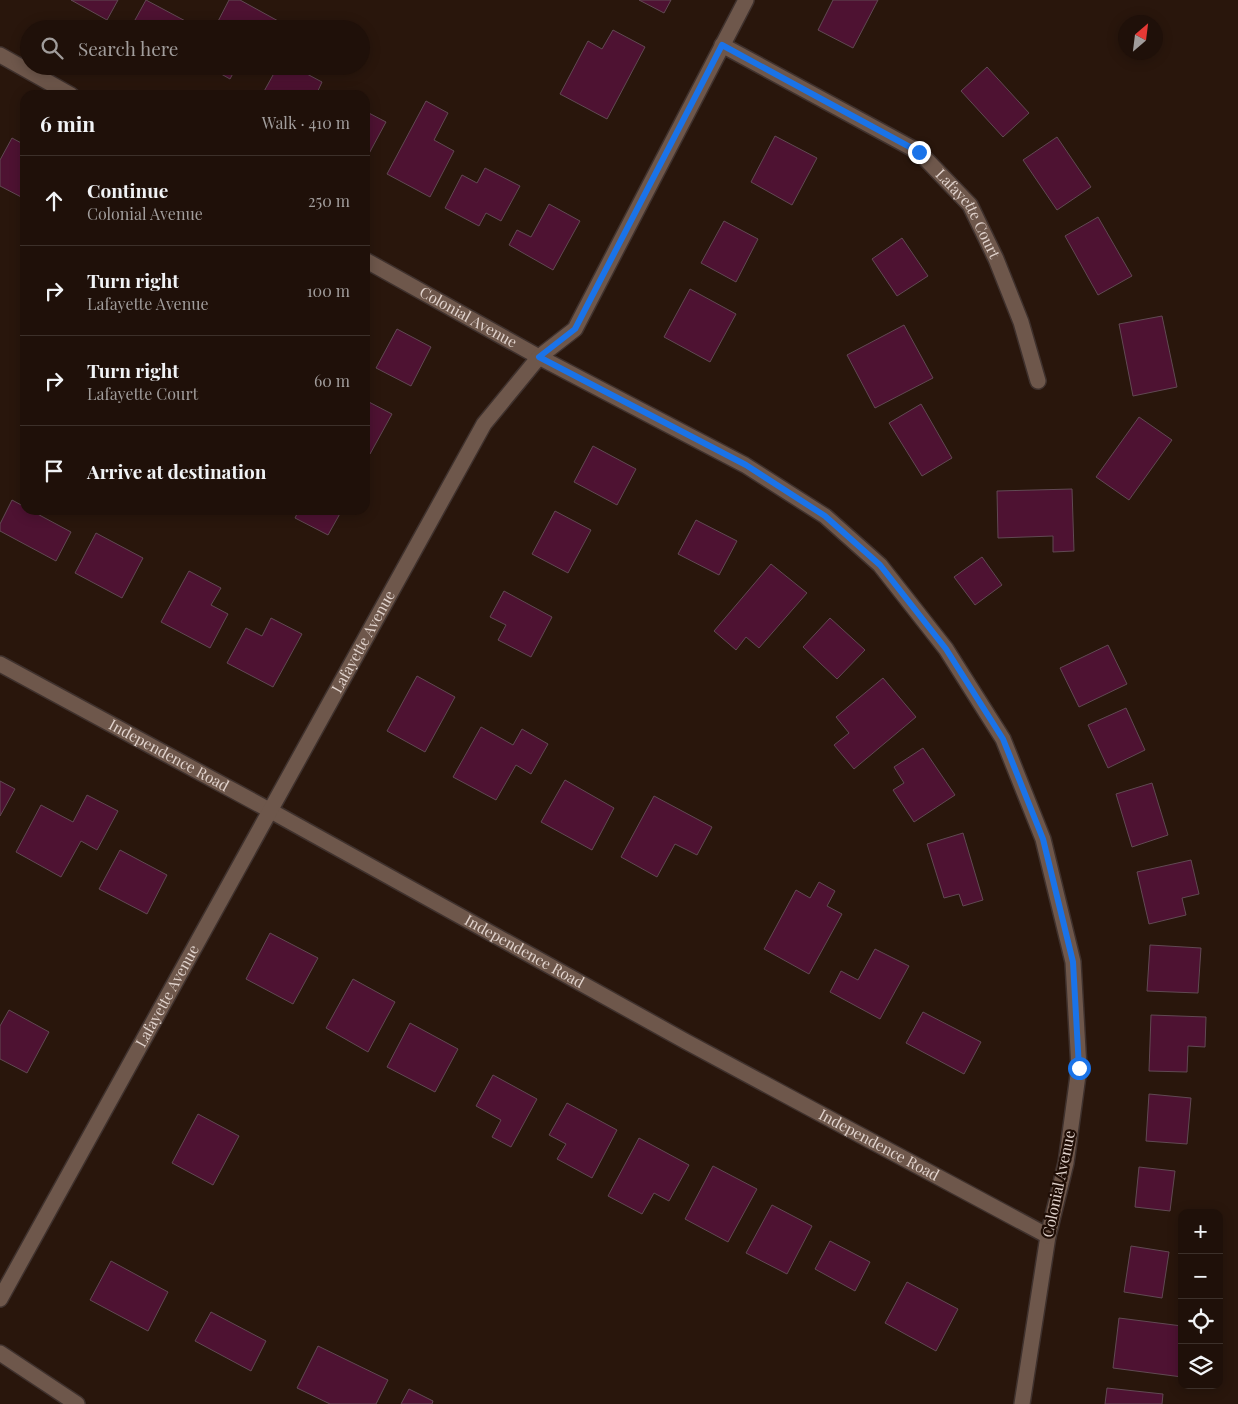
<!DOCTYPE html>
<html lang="en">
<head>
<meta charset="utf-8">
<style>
  body { margin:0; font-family:"Playfair Display",serif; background:#2c1e17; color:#f1f3f6 }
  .controls { position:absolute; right:15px; bottom:15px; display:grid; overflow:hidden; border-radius:10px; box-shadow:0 2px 12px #0003 }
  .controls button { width:45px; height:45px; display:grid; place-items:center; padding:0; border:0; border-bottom:1px solid #3c302a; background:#1f1009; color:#f1f3f6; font:25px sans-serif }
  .compass { position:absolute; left:1118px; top:15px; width:45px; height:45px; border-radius:50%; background:#1f1009; box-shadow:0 2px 12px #0003; rotate:28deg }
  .stop { position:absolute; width:15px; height:15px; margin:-11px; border:4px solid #1a73e8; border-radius:50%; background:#fff }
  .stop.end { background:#1a73e8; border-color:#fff; box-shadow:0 1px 5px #0008 }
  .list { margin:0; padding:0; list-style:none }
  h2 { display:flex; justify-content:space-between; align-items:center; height:65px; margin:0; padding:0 20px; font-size:21px }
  h2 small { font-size:16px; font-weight:400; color:#a19d9c }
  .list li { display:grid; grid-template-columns:32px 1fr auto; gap:15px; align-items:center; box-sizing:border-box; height:90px; padding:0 20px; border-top:1px solid #3c302a }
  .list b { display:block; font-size:19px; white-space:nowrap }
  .list p { margin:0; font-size:16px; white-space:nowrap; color:#a19d9c }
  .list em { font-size:16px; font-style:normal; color:#a19d9c }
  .icon { flex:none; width:28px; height:28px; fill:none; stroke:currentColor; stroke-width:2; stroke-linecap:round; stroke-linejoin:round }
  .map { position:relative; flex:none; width:1238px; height:1404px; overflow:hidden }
  .search { position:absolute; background:#1f1009; box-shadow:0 2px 12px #0003; left:20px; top:20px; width:350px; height:55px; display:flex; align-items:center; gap:12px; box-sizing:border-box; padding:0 18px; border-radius:28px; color:#a19d9c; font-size:19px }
  .panel { position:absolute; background:#1f1009; box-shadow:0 2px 12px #0003; left:20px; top:90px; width:350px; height:425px; border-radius:15px }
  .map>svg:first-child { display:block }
  .building { fill:#4e1232; stroke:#614953 }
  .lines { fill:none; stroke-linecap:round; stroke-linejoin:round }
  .street-casing { stroke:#3f312d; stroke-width:18 }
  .street { stroke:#6e574b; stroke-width:15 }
  .route { stroke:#1a73e8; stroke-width:6 }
  .labels { text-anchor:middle; stroke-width:4.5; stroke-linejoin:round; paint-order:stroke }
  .street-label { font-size:15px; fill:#e2d4ce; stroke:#1f0d05 }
</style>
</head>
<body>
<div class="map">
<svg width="1238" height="1404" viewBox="0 0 1238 1404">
  <rect width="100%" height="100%" fill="#29160c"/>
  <g class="building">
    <path d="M 71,0 L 118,0 L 107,20 Z"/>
    <path d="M 146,0 L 191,24 L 189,29 L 130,29 Z"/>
    <path d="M 229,0 L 240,0 L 280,22 L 277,29 L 214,29 Z"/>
    <path d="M 639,0 L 671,0 L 664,13 Z"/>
    <path d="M 833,0 L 878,0 L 853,48 L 818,30 Z"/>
    <path d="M 613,30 L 645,47 L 607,119 L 560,94 L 588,41 L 602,49 Z"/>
    <path d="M 207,66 L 237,66 L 230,79 Z"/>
    <path d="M 278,66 L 292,66 L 322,82 L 316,95 L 262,95 Z"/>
    <path d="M 987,67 L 1029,113 L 1003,137 L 961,91 Z"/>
    <path d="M 426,101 L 448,113 L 434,140 L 454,151 L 430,197 L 387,174 Z"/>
    <path d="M 365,111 L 386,122 L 365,161 Z"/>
    <path d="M 775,136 L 817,158 L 792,205 L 751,182 Z"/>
    <path d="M 1057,137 L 1091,187 L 1057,210 L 1023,160 Z"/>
    <path d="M 12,138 L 25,145 L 25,199 L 0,186 L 0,160 Z"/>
    <path d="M 485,168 L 520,186 L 501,221 L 486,213 L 479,226 L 445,208 L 462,175 L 477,183 Z"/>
    <path d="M 549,204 L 580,221 L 553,270 L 509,245 L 517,230 L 531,237 Z"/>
    <path d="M 1098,217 L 1132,276 L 1098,295 L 1065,236 Z"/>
    <path d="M 724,221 L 758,239 L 736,282 L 701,263 Z"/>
    <path d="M 902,238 L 928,276 L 897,296 L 872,259 Z"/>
    <path d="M 690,289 L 736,314 L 710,362 L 664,337 Z"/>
    <path d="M 1162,316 L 1177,387 L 1133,396 L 1119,324 Z"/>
    <path d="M 904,325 L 933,378 L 875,408 L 847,355 Z"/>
    <path d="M 397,329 L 431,347 L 411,386 L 376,368 Z"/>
    <path d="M 365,400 L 392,414 L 370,454 L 365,452 Z"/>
    <path d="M 921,404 L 952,458 L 922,476 L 889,423 Z"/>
    <path d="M 1139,417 L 1172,440 L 1129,500 L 1096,477 Z"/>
    <path d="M 593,446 L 636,469 L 617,505 L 574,482 Z"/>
    <path d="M 1072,489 L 1074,551 L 1053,552 L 1053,536 L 998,538 L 997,491 Z"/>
    <path d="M 12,500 L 25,507 L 25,510 L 30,510 L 71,532 L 56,561 L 0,531 L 0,524 Z"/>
    <path d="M 299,510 L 342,510 L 328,535 L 295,518 Z"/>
    <path d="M 555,511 L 591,530 L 568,573 L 532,554 Z"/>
    <path d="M 696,520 L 737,541 L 719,575 L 678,554 Z"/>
    <path d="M 96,533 L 143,558 L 122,598 L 75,573 Z"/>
    <path d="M 982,557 L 1002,585 L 975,605 L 954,577 Z"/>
    <path d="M 771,564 L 807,593 L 759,648 L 746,637 L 736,650 L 714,631 Z"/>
    <path d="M 189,571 L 221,588 L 211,605 L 228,614 L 210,648 L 161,622 Z"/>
    <path d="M 504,591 L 552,617 L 531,657 L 498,640 L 506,625 L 490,617 Z"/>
    <path d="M 271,618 L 302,634 L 273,687 L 227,663 L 246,628 L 262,636 Z"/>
    <path d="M 830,618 L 865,650 L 837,679 L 803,647 Z"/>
    <path d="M 1108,645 L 1127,684 L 1079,707 L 1060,668 Z"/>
    <path d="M 417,676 L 455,697 L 425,752 L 387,731 Z"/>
    <path d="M 883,678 L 916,717 L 854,769 L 834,745 L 849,733 L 836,717 Z"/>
    <path d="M 1126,708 L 1145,750 L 1108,768 L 1088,725 Z"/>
    <path d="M 481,727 L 513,745 L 522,729 L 548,744 L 531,774 L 516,765 L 496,800 L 453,777 Z"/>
    <path d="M 923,748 L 955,795 L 914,822 L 893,790 L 904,783 L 894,767 Z"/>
    <path d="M 565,780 L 614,808 L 592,850 L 541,822 Z"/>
    <path d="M 0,781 L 15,789 L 0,816 Z"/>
    <path d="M 1152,783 L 1168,835 L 1132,847 L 1116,794 Z"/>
    <path d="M 87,795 L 118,811 L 97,850 L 81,841 L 61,877 L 16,852 L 41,805 L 73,822 Z"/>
    <path d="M 654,796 L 712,827 L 697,855 L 675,844 L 657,877 L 621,857 Z"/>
    <path d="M 963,833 L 983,900 L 963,906 L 959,894 L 944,898 L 927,844 Z"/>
    <path d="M 120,850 L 167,875 L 147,914 L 99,889 Z"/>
    <path d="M 1191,860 L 1199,894 L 1182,898 L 1186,915 L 1149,924 L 1137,872 Z"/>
    <path d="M 819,882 L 835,891 L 827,906 L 842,914 L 809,974 L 764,949 L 796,890 L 810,898 Z"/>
    <path d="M 270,933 L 318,958 L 293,1004 L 246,979 Z"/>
    <path d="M 1150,945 L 1201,948 L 1198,993 L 1147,991 Z"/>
    <path d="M 875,949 L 909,966 L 880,1019 L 830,992 L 841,971 L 858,980 Z"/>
    <path d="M 353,979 L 395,1002 L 368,1052 L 326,1028 Z"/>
    <path d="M 9,1010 L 49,1032 L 27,1073 L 0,1059 L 0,1026 Z"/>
    <path d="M 923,1012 L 981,1042 L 964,1074 L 906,1043 Z"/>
    <path d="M 1151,1015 L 1206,1017 L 1205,1047 L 1188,1046 L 1187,1072 L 1149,1071 Z"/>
    <path d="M 410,1023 L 458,1049 L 435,1092 L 387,1067 Z"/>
    <path d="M 493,1075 L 537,1099 L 511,1147 L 492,1137 L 501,1120 L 476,1106 Z"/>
    <path d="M 1149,1094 L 1191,1098 L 1187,1144 L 1146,1141 Z"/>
    <path d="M 567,1103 L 617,1130 L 592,1178 L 557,1159 L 566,1144 L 549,1135 Z"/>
    <path d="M 198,1114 L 239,1136 L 213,1185 L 172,1163 Z"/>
    <path d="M 639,1138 L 689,1165 L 669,1201 L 654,1193 L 642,1214 L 608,1196 Z"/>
    <path d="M 713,1166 L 757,1189 L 728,1242 L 685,1219 Z"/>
    <path d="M 1139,1167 L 1175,1171 L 1170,1211 L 1135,1207 Z"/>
    <path d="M 772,1205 L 812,1226 L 787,1274 L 746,1253 Z"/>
    <path d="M 830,1241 L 870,1262 L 855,1291 L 815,1269 Z"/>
    <path d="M 1131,1246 L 1169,1252 L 1162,1298 L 1124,1292 Z"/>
    <path d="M 111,1261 L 168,1292 L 148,1331 L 90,1300 Z"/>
    <path d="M 907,1282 L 958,1309 L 936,1351 L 885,1323 Z"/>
    <path d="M 211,1312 L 266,1341 L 251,1371 L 195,1341 Z"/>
    <path d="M 1119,1318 L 1182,1326 L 1182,1377 L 1113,1368 Z"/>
    <path d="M 318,1346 L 388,1380 L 376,1404 L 330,1404 L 297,1388 Z"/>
    <path d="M 1107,1388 L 1163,1394 L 1162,1404 L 1105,1404 Z"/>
    <path d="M 409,1389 L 433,1401 L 432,1404 L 401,1404 Z"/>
  </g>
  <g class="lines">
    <g class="street-casing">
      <g id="street">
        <path id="s1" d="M 722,45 L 919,152 L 970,205 L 996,259 L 1021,322 L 1038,381"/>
        <path d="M 0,55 L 71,95"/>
        <path id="s2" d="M 365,260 L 539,357 L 745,465 L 825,516 L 880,565 L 946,649 L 1003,739 L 1043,839 L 1073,962 L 1079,1068 L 1066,1163 L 1048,1236 L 1022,1404"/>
        <path id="s3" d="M 0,664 L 271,811 L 685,1041 L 1048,1236"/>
        <path id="s4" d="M 0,1299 L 484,424 L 539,357 L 575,329 L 746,0"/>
        <path d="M 0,1353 L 77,1404"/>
      </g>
    </g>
    <use href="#street" class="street"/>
  </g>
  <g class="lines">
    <path class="route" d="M 919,152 L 722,45 L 575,329 L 539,357 L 746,465 L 825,516 L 880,565 L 946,649 L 1003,739 L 1043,839 L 1073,962 L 1079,1068"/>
  </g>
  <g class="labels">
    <g class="street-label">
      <text dy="5" stroke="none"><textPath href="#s1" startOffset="304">Lafayette Court</textPath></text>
      <text dy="5" stroke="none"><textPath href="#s2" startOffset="118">Colonial Avenue</textPath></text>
      <text dy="5" stroke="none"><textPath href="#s4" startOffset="751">Lafayette Avenue</textPath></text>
      <text dy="5" stroke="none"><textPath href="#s3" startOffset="192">Independence Road</textPath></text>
      <text dy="5" stroke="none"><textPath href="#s3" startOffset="598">Independence Road</textPath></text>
      <text dy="5" stroke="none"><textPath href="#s4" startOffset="346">Lafayette Avenue</textPath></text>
      <text dy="5" stroke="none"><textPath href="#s3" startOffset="1002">Independence Road</textPath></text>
      <text transform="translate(1059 1184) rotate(-78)" y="5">Colonial Avenue</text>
    </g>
  </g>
</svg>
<div class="controls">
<button>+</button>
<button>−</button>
<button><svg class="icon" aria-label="locate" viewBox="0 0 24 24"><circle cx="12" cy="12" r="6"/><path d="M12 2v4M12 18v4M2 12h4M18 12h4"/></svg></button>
<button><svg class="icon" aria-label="layers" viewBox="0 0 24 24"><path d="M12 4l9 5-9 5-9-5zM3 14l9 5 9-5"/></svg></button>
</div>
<svg class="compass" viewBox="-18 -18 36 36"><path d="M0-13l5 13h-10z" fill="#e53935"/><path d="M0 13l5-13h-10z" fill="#a19d9c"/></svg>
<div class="stop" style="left:1079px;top:1068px"></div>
<div class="stop end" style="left:919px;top:152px"></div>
<div class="search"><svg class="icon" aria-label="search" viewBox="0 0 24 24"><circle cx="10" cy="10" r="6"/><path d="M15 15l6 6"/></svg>Search here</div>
<section class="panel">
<h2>6 min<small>Walk · 410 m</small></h2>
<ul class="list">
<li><svg class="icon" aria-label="ahead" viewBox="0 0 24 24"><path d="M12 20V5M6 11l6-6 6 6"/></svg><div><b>Continue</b><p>Colonial Avenue</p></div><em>250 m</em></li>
<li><svg class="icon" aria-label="right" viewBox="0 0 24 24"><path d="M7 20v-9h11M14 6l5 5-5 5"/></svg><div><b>Turn right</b><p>Lafayette Avenue</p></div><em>100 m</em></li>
<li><svg class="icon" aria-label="right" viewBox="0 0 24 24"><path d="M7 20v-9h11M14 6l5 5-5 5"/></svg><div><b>Turn right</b><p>Lafayette Court</p></div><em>60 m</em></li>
<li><svg class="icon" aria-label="arrive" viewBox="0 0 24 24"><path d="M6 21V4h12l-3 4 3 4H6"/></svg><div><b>Arrive at destination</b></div></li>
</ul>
</section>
</div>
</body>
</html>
